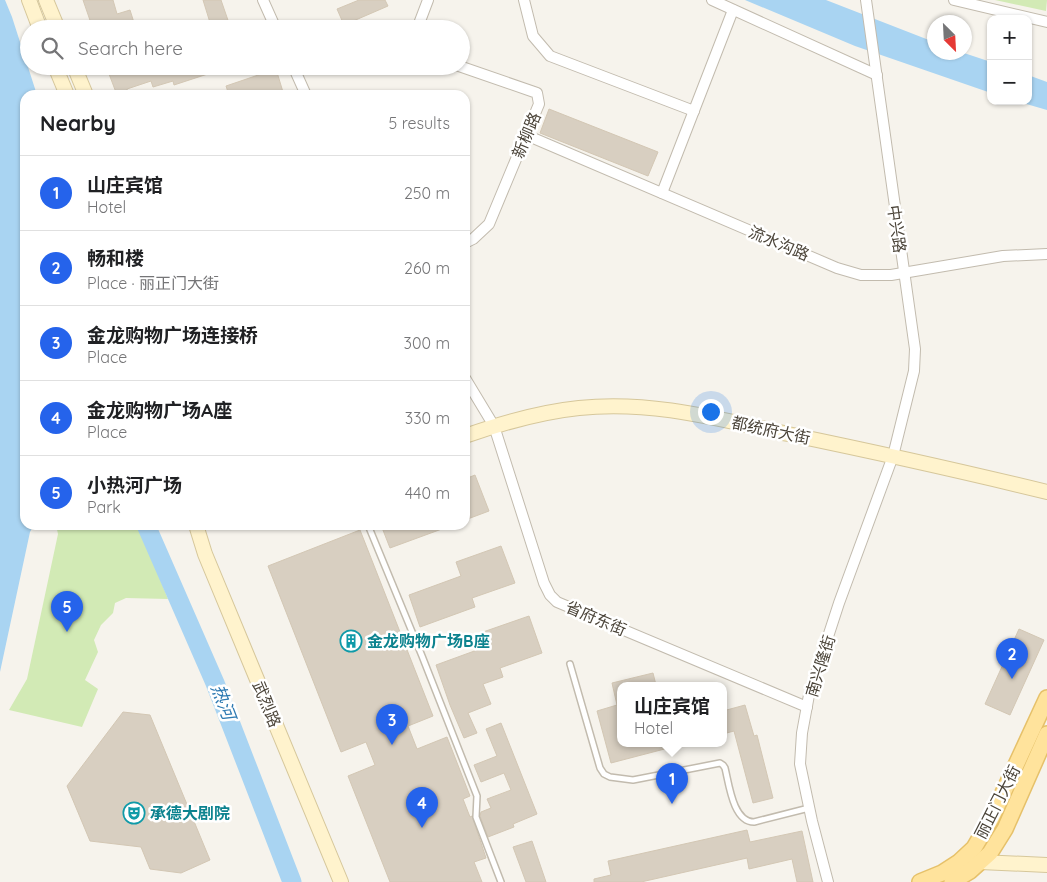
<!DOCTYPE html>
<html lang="en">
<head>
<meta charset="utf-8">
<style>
  body { margin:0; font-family:Quicksand,"Noto Sans SC",sans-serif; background:#f6f6f6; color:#202124 }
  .controls { position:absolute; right:15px; top:15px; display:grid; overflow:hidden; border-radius:10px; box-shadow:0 1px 4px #0004 }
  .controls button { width:45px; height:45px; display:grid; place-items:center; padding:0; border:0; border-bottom:1px solid #e0e0e0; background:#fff; color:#202124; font:25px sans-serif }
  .compass { position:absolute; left:927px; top:15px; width:45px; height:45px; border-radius:50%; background:#fff; box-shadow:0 1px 4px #0004; rotate:156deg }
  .you { position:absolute; left:710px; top:411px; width:18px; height:18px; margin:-12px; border:4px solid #fff; border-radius:50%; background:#1a73e8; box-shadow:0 0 0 8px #1a73e833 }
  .badge { display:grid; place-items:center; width:32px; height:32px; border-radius:50%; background:#2563eb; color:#fff; font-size:16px; font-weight:700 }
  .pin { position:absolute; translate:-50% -41px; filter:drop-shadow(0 1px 2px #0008) }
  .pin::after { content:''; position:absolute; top:26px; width:18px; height:15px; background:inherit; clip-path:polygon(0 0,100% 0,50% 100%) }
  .popup { position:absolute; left:617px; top:682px; width:110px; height:65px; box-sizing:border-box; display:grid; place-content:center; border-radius:10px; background:#fff; filter:drop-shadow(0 1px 4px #0005); font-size:16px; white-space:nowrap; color:#757577 }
  .popup b { font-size:19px; color:#202124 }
  .popup::after { content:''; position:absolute; left:50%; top:100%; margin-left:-10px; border:10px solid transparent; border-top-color:#fff }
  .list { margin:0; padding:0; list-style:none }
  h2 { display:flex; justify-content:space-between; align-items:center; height:65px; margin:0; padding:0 20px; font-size:21px }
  h2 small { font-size:16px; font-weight:400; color:#757577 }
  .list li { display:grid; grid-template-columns:32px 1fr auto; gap:15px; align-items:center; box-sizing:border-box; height:75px; padding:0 20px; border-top:1px solid #e0e0e0 }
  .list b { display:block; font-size:19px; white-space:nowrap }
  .list p { margin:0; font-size:16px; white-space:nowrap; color:#757577 }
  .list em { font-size:16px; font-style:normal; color:#757577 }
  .icon { flex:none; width:28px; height:28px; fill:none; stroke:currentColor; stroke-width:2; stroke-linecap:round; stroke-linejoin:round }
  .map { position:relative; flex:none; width:1047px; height:882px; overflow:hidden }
  .search { position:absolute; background:#fff; box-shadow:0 1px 4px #0004; left:20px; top:20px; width:450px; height:55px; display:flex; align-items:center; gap:12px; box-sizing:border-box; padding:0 18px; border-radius:28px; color:#757577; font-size:19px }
  .panel { position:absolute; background:#fff; box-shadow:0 1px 4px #0004; left:20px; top:90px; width:450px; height:440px; border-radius:15px }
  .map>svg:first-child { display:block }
  .green { fill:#d2eab5 }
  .water { fill:#a9d4f2 }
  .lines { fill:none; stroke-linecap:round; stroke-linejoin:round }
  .river { stroke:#a9d4f2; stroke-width:19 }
  .building { fill:#d8cfc1; stroke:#d3c7b4 }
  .lane-casing { stroke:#c2bbae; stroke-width:8 }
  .street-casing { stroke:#c2bbae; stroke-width:12 }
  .secondary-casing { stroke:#d6c79b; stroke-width:16 }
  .primary-casing { stroke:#e6c16a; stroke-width:18 }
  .lane { stroke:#fff; stroke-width:5 }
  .street { stroke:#fff; stroke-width:10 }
  .secondary { stroke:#fff3cd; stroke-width:14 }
  .primary { stroke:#ffe39c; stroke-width:15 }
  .labels { text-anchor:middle; stroke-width:5; stroke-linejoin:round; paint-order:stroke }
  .street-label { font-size:16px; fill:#4b4439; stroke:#fff }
  .culture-label { font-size:16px; font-weight:bold; fill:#0d838f; stroke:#fff; text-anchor:start }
  .water-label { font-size:18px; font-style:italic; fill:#2e7ab2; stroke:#fff }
</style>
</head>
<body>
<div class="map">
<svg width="1047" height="882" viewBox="0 0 1047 882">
  <rect width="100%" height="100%" fill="#f6f3ec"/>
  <g class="green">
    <path d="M 995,0 L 1047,0 L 1046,11 Z"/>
    <path d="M 56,525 L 138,525 L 168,599 L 126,598 L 115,603 L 113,613 L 101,625 L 94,640 L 98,652 L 85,680 L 98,689 L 82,727 L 9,710 L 27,679 L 58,534 Z"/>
  </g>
  <g class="water">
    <path d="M 0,0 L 5,0 L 12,17 L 37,95 L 25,95 L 25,525 L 34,525 L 30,532 L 0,672 Z"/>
    <path d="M 745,0 L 826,0 L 934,42 L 934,52 L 964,53 L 991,62 L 991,93 L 855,46 Z"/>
    <path d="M 1028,75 L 1047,82 L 1047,110 L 1016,101 L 1028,101 Z"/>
  </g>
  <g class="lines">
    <path class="river" d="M 146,525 L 215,683 L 292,882"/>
  </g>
  <g class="building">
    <path d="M 83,0 L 113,0 L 117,14 L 130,10 L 136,29 L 93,29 Z"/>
    <path d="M 203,0 L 221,0 L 231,29 L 212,29 Z"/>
    <path d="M 359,0 L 385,0 L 388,6 L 344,25 L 337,9 Z"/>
    <path d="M 106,66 L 134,66 L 137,74 L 162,66 L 169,66 L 170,70 L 181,66 L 226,66 L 226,68 L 174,85 L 173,81 L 153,87 L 151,81 L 127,89 L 128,95 L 117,95 Z"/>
    <path d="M 276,69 L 283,92 L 274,95 L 229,95 L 226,86 Z"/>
    <path d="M 549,109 L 658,152 L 648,176 L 540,133 Z"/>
    <path d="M 475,475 L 489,511 L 465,520 L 465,479 Z"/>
    <path d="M 381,525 L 450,525 L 450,526 L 390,548 Z"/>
    <path d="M 360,530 L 433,716 L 408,726 L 417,749 L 447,737 L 470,796 L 463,799 L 470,817 L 472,816 L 486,858 L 474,862 L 482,882 L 390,882 L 348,776 L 375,765 L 366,742 L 341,752 L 268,566 Z"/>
    <path d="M 501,546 L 515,583 L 472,598 L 475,607 L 420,627 L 409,595 L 461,576 L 456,562 Z"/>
    <path d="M 529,616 L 542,653 L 500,668 L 503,677 L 483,684 L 491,704 L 468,713 L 477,733 L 464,738 L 450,705 L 436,665 L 488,646 L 483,632 Z"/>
    <path d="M 1019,629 L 1044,640 L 1010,715 L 985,704 Z"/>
    <path d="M 653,673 L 656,685 L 621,685 L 621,743 L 676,743 L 676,746 L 611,763 L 597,711 L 617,705 L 612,683 Z"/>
    <path d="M 745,705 L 754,736 L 757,735 L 773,798 L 753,803 L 734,731 L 723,734 L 723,711 Z"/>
    <path d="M 123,712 L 150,715 L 210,860 L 181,873 L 150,869 L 141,847 L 90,841 L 67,786 Z"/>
    <path d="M 501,723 L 537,814 L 513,824 L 514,827 L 488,837 L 480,816 L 481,812 L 491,808 L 487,799 L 511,790 L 504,773 L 481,782 L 474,765 L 497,756 L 486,729 Z"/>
    <path d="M 747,830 L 750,842 L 802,831 L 813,882 L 797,882 L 792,859 L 749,869 L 747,858 L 641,882 L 594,882 L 594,879 L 611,875 L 608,861 Z"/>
    <path d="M 532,841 L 546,882 L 526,882 L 513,847 Z"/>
  </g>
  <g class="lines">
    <g class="lane-casing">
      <g id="lane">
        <path d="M 368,525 L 422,656 L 477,796 L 476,817 L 501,882"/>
        <path d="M 570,664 L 600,768 L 604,774 L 610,777 L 633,780 L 720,763 L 723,765 L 725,768 C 729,784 733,822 754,822 L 809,808"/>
      </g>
    </g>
    <g class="street-casing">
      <g id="street">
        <path d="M 263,0 L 276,29"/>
        <path d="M 524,0 L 533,36 L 550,56 L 694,111"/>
        <path d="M 712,0 L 877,75"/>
        <path d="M 954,0 L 1047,22"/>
        <path d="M 417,29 L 428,0"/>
        <path d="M 293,66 L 306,95"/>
        <path d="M 459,66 L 537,93 L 539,104 L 489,224 L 473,239 L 465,243"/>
        <path d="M 526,135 L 837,268 L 861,275 L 891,275 L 1003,256 L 1047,254"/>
        <path d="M 662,193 L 733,10"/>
        <path d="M 465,378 L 494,426 L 544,583 L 550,595 L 557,602 L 807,707"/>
        <path d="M 828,882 L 812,821 L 800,764 L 802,733 L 809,695 L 839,603 L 893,456 L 914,371 L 915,349 L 866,0"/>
      </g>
    </g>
    <g class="secondary-casing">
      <g id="secondary">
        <path d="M 29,0 L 40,29"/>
        <path d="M 46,0 L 58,29"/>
        <path d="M 55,66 L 67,95"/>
        <path d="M 74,66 L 86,95"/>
        <path d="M 465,436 C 502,423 540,412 579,408 C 650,400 719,419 788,434 C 875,452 961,471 1047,492"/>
        <path d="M 196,525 L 205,554 L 341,882"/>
        <path d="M 980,862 L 1047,865"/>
      </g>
    </g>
    <g class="primary-casing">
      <g id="primary">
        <path d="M 920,882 L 942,873 L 959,862 L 974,848 L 991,819 L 1047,698"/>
        <path d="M 952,882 L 970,871 L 990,853 L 1005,829 L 1047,734"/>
      </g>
    </g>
    <use href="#lane" class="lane"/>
    <use href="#street" class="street"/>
    <use href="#secondary" class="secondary"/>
    <use href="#primary" class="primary"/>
  </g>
  <defs>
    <g id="building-ring" transform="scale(1.125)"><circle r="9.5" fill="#fff" stroke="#0f9aa8" stroke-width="1.5"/><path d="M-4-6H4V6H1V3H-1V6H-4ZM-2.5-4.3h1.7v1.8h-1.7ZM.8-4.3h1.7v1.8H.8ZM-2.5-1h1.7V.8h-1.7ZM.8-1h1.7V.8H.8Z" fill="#0f9aa8"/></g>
    <g id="theatre-ring" transform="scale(1.125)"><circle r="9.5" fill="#fff" stroke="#0f9aa8" stroke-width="1.5"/><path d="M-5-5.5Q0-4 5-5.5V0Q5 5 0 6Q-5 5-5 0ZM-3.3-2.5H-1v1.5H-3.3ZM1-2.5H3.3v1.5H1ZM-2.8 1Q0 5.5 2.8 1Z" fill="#0f9aa8"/></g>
  </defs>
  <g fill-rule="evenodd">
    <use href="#building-ring" x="351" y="641"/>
    <use href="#theatre-ring" x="134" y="813"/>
  </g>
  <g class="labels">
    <g class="street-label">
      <text transform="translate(526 135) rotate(-67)" y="6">新柳路</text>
      <text transform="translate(897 229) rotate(82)" y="6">中兴路</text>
      <text transform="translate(779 243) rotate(23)" y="6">流水沟路</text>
      <text transform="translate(771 430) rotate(12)" y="6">都统府大街</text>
      <text transform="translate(596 618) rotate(23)" y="6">省府东街</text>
      <text transform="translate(820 666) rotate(-73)" y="6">南兴隆街</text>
      <text transform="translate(267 704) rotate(68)" y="6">武烈路</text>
      <text transform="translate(997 802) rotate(-63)" y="6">丽正门大街</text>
    </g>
    <g class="culture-label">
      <text x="367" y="647">金龙购物广场B座</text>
      <text x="150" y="819">承德大剧院</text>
    </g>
    <g class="water-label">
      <text transform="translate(223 702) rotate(69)" y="6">热河</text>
    </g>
  </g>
</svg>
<div class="controls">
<button>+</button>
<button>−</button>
</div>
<svg class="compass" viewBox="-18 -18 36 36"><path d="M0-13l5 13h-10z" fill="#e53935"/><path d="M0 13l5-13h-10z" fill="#757577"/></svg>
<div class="you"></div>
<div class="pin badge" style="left:672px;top:804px">1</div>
<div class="popup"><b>山庄宾馆</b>Hotel</div>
<div class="pin badge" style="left:1012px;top:679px">2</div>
<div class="pin badge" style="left:392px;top:745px">3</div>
<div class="pin badge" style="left:422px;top:828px">4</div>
<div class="pin badge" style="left:67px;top:632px">5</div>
<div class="search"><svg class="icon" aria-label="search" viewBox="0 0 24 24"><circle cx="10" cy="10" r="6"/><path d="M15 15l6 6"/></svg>Search here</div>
<section class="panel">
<h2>Nearby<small>5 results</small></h2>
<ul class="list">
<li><span class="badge">1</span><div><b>山庄宾馆</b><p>Hotel</p></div><em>250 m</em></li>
<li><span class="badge">2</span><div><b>畅和楼</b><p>Place · 丽正门大街</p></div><em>260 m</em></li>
<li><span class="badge">3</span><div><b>金龙购物广场连接桥</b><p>Place</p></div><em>300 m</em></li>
<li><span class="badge">4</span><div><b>金龙购物广场A座</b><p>Place</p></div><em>330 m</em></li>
<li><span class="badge">5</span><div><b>小热河广场</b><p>Park</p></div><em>440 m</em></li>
</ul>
</section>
</div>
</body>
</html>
